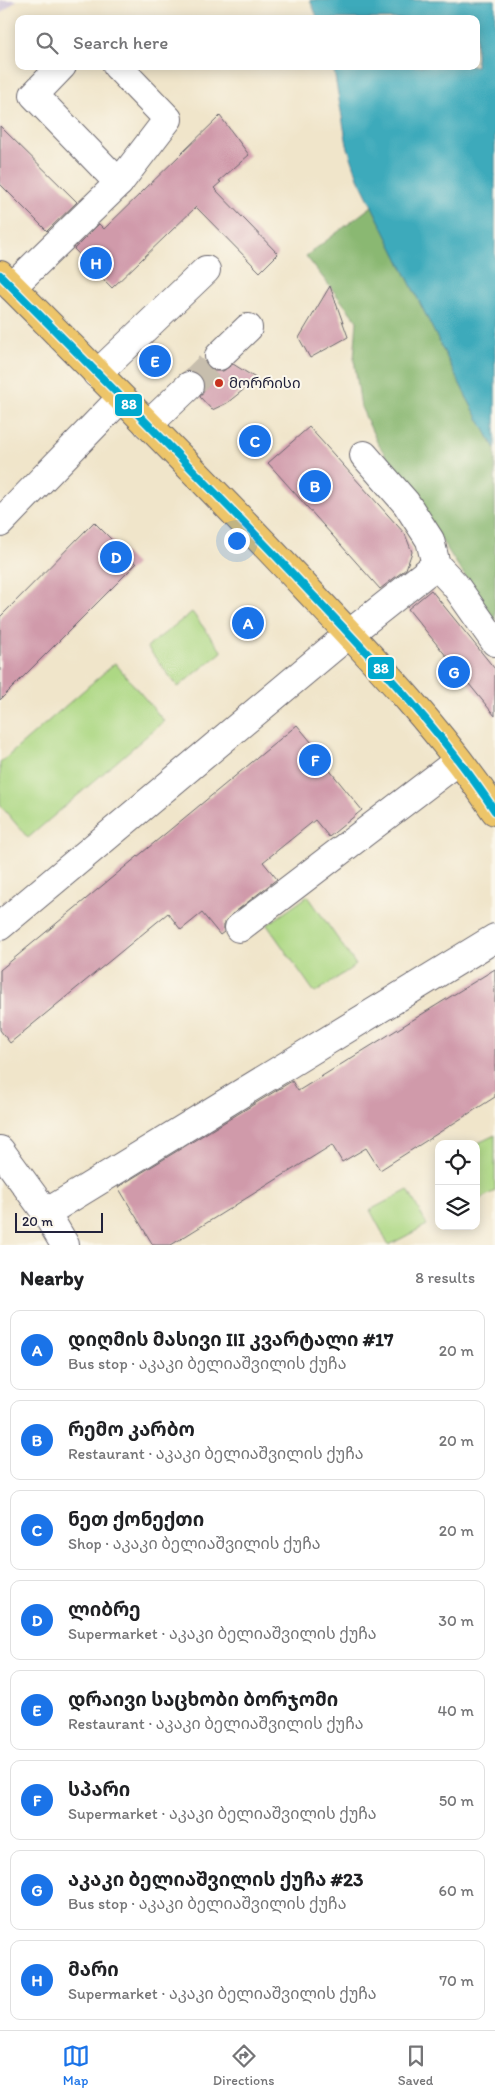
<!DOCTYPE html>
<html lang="en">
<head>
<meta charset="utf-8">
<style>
  body { margin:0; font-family:Itim,"Noto Sans Georgian",sans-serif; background:#f2f2f2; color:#202124 }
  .controls { position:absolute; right:15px; bottom:15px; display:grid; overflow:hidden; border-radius:10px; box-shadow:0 2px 12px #0003 }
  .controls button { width:45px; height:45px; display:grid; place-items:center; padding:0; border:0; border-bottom:1px solid #e0e0e0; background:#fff; color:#202124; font:25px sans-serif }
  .scale { position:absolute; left:15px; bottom:12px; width:88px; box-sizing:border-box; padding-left:5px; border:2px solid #22223b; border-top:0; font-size:14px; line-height:18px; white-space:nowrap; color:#22223b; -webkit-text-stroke:4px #fbf7ec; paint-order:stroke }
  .you { position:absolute; left:236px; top:540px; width:18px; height:18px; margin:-12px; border:4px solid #fff; border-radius:50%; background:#1a73e8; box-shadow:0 0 0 8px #1a73e833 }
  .badge { display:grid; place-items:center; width:32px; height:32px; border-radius:50%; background:#1a73e8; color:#fff; font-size:16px; font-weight:700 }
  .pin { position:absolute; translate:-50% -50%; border:2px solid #fff; box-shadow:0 1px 5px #0006 }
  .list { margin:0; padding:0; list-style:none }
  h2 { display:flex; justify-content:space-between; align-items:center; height:65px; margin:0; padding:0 20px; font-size:21px }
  h2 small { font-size:16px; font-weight:400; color:#757577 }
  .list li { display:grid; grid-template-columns:32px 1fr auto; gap:15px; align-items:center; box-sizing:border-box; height:80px; margin:0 10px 10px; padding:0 10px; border:1px solid #e0e0e0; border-radius:10px }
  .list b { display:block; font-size:19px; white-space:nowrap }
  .list p { margin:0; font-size:16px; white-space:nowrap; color:#757577 }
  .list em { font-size:16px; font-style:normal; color:#757577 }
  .icon { flex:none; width:28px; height:28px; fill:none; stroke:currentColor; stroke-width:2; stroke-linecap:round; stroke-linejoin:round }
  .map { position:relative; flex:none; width:495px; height:1245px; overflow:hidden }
  .search { position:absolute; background:#fff; box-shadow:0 2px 12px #0003; left:15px; right:15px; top:15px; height:55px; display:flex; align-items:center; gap:12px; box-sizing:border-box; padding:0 18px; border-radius:10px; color:#757577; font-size:19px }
  .sheet { height:785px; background:#fff }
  nav { display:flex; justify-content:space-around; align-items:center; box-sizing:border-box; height:70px; border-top:1px solid #e0e0e0; background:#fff; font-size:14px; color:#757577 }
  nav a { display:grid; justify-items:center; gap:2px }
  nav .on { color:#1a73e8 }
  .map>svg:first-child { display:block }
  .industrial { fill:#cbbfd5 }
  .green { fill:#add884; stroke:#687d60 }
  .forest { fill:#8ab872; stroke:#566d56 }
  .water { fill:#3caabb; stroke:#2f667b }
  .building { fill:#d09aaa }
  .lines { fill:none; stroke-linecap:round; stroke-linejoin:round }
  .minor-tunnel { stroke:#c7bead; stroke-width:28; stroke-dasharray:28 14; stroke-linecap:butt }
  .minor-casing { stroke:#6a666d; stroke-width:30 }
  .major-casing { stroke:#6a666d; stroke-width:30 }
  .minor { stroke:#fff; stroke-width:28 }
  .major { stroke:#edc569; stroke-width:28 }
  .bus-1-casing { stroke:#fbf7ec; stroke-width:11 }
  .bus-1 { stroke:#00a9ce; stroke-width:8 }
  .poi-dot { fill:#c8321e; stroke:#fbf7ec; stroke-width:2 }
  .labels { text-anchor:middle; stroke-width:4; stroke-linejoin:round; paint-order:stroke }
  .poi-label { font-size:15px; fill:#22223b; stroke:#fbf7ec; text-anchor:start }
  .line-badge { stroke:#fbf7ec; stroke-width:2 }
  .badge-label { font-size:14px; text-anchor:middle; font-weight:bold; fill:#fff }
</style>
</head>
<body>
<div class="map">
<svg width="495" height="1245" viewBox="0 0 495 1245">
  <rect width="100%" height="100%" fill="#fbf7ec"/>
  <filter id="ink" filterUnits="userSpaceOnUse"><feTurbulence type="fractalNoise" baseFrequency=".02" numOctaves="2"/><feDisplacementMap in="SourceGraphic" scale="10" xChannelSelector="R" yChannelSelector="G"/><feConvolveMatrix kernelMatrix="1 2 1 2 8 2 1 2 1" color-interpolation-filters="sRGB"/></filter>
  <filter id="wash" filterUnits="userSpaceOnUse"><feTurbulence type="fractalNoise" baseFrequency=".0096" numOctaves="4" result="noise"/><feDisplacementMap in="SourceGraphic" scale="20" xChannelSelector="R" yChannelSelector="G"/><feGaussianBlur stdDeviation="1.12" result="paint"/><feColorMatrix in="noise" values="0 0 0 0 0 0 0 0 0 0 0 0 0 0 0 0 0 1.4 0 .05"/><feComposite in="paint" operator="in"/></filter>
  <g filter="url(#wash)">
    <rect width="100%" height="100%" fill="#f0e5ca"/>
    <path class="industrial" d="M 0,0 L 17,0 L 0,14 Z"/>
    <g class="green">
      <path d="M 192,612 L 222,652 L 178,687 L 147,647 Z"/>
      <path d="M 115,663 L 164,721 L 28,838 L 0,805 L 0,763 Z"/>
      <path d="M 308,896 L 356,965 L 315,993 L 267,925 Z"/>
      <path d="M 495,1135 L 495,1191 L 480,1199 L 476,1192 L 476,1144 Z"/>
      <path d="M 408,1190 L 427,1225 L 389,1245 L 370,1210 Z"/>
    </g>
    <path class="forest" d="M 372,206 L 467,398 L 495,449 L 495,622 L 377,442 L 361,407 L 354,359 L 357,321 L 306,256 Z"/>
    <path class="water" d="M 310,0 L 495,0 L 495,449 L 467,398 L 358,178 L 347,145 L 333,66 L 476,66 L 476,19 L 318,19 Z"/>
    <g id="blocks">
      <g class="building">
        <path d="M 220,116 L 249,155 L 219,181 L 221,182 L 214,188 L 278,254 L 260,272 L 196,207 L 112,288 L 74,249 L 99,224 L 104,229 Z"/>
        <path d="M 0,126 L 77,202 L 47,231 L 0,184 Z"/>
        <path d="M 330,286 L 348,337 L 310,358 L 299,338 Z"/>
        <path d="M 204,361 L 208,367 L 214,371 L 223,371 L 233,364 L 257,379 L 227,403 L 212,410 L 200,397 L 204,390 L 204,383 L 201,376 L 194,371 Z"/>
        <path d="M 309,427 L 405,534 L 412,552 L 406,569 L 380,589 L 268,463 Z"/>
        <path d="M 94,522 L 136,564 L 0,700 L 0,617 Z"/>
        <path d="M 431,590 L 495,669 L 495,716 L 408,609 Z"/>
        <path d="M 297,725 L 312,743 L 309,745 L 362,810 L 329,837 L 315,820 L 263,862 L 277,879 L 230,916 L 224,922 L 224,932 L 220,935 L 202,913 L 181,930 L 168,913 L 10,1043 L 0,1030 L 0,970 Z"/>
        <path d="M 495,969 L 495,1097 L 380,1170 L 366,1148 L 342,1162 L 332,1145 L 171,1245 L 153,1245 L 118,1187 L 292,1081 L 298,1091 Z"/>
      </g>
    </g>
  </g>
  <g filter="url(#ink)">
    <use href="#blocks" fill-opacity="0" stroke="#6a666d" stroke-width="1"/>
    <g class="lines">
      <path class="minor-tunnel" d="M 189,386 L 219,356"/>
      <g class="minor-casing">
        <g id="minor">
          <path d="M 62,66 L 34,95 L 119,183 L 168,119 L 117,66"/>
          <path d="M 12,287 L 119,183"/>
          <path d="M 219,356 L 248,328"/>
          <path d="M 97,374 L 206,270"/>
          <path d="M 148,425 L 189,386"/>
          <path d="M 0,523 L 121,398"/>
          <path d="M 436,565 L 455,585 L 495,642"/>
          <path d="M 0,926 L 349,634 L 436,565 L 430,540 L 406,503 L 364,455"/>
          <path d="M 239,928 L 458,761"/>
          <path d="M 0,1150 L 46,1213 L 65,1245"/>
          <path d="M 46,1213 L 495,938"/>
        </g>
      </g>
      <g class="major-casing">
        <path id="major" d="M 0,275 C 103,379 207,482 307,589 C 373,659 441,730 495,811"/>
      </g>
      <use href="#minor" class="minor"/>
      <use href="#major" class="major"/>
      <g class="bus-1-casing">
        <path id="bus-1" d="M 0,275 C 103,379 207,482 307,589 C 373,659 441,730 495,811"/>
      </g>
      <use href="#bus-1" class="bus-1"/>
    </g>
  </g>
  <circle class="poi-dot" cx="219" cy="383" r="5"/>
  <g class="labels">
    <g class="poi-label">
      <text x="229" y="388">მორრისი</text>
    </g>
  </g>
  <g class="line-badge">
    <rect x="114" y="393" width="29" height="24" rx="5" fill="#00a9ce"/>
    <rect x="367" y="656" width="28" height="24" rx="5" fill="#00a9ce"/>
  </g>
  <g class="badge-label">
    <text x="129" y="409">88</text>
    <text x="381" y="673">88</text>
  </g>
</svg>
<div class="controls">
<button><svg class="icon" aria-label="locate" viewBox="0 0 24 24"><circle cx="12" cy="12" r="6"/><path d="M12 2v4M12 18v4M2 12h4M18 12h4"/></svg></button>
<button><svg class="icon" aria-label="layers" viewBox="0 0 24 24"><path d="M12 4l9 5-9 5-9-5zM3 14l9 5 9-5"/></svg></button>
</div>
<div class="scale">20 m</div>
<div class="you"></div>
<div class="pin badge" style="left:248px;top:623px">A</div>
<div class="pin badge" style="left:315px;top:486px">B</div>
<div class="pin badge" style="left:255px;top:441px">C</div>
<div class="pin badge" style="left:116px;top:557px">D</div>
<div class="pin badge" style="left:155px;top:361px">E</div>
<div class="pin badge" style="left:315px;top:760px">F</div>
<div class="pin badge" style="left:454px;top:672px">G</div>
<div class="pin badge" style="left:96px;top:263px">H</div>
<div class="search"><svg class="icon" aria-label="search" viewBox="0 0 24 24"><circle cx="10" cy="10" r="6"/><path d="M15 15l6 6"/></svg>Search here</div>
</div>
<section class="sheet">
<h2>Nearby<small>8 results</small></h2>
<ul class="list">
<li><span class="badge">A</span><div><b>დიღმის მასივი III კვარტალი #17</b><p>Bus stop · აკაკი ბელიაშვილის ქუჩა</p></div><em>20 m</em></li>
<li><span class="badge">B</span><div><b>რემო კარბო</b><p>Restaurant · აკაკი ბელიაშვილის ქუჩა</p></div><em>20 m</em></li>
<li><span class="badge">C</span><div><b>ნეთ ქონექთი</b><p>Shop · აკაკი ბელიაშვილის ქუჩა</p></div><em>20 m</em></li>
<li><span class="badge">D</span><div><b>ლიბრე</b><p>Supermarket · აკაკი ბელიაშვილის ქუჩა</p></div><em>30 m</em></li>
<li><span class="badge">E</span><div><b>დრაივი საცხობი ბორჯომი</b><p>Restaurant · აკაკი ბელიაშვილის ქუჩა</p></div><em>40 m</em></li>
<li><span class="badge">F</span><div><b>სპარი</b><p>Supermarket · აკაკი ბელიაშვილის ქუჩა</p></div><em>50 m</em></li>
<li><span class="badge">G</span><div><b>აკაკი ბელიაშვილის ქუჩა #23</b><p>Bus stop · აკაკი ბელიაშვილის ქუჩა</p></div><em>60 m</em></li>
<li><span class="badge">H</span><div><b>მარი</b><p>Supermarket · აკაკი ბელიაშვილის ქუჩა</p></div><em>70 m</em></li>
</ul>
</section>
<nav>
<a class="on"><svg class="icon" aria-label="map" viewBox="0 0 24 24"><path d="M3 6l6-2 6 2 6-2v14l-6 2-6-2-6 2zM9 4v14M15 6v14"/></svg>Map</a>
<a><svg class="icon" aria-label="directions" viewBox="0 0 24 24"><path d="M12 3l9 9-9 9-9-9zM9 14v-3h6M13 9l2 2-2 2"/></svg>Directions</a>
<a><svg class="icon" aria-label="saved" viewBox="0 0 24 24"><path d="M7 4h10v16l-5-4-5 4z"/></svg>Saved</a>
</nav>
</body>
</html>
